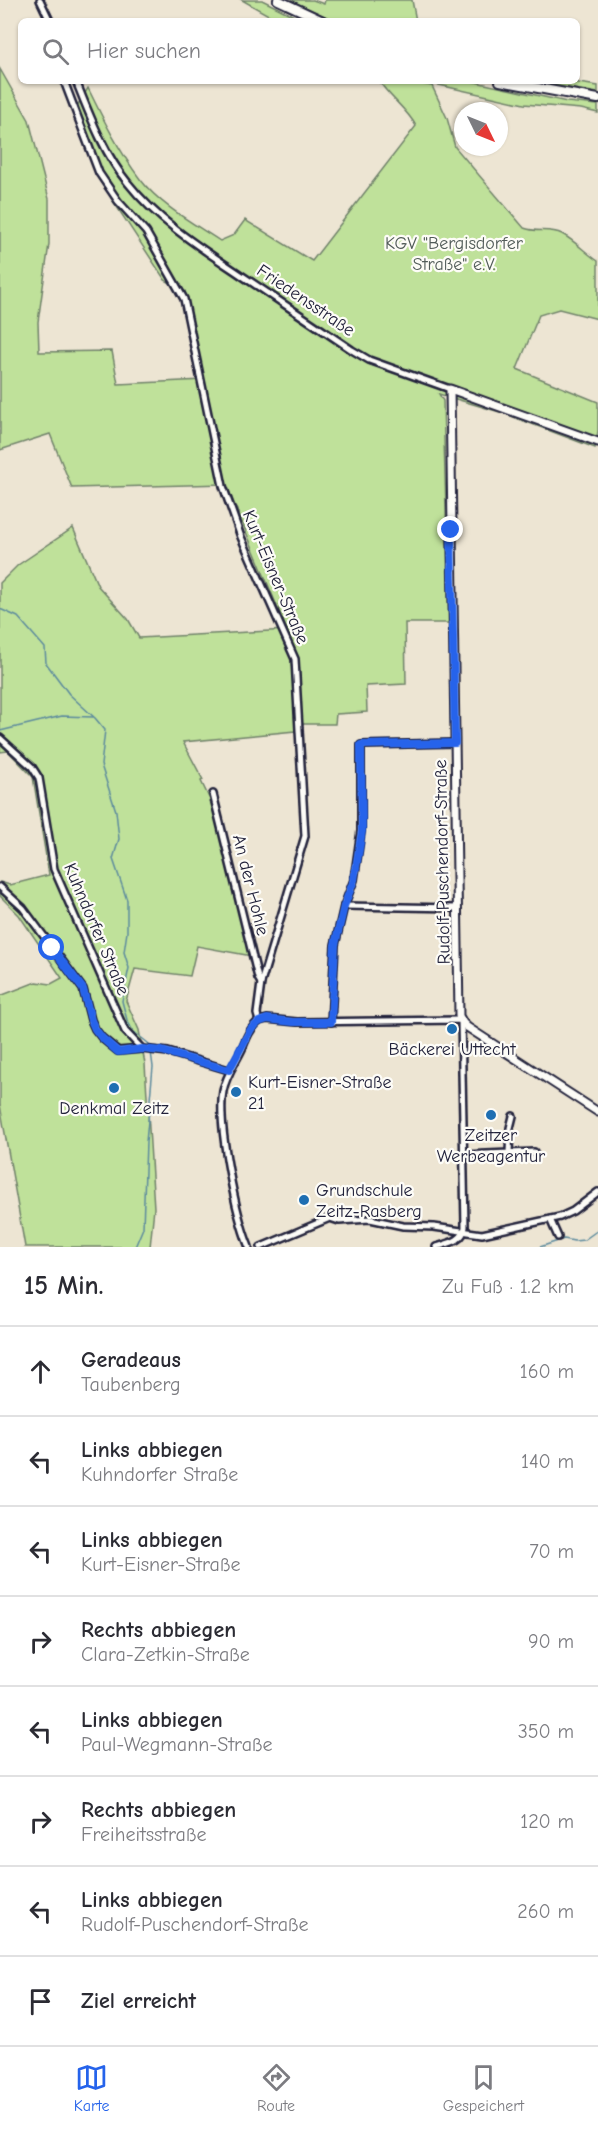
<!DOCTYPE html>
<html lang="de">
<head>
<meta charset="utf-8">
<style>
  body { margin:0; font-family:"Comic Neue",sans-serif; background:#f2f2f3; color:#2b2b33 }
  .compass { position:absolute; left:454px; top:102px; width:54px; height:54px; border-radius:50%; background:#fff; box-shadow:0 2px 4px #0004; rotate:133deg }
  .stop { position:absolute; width:18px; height:18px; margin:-14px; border:4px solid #2563eb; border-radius:50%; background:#fff }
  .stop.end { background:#2563eb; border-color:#fff; box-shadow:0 2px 6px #0008 }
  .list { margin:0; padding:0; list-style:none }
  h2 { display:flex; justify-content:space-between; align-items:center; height:78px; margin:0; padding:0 24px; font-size:26px }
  h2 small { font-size:20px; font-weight:400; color:#7c7c81 }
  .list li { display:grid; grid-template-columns:39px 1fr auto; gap:18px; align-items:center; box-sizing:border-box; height:90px; padding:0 24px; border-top:2px solid #e1e1e2 }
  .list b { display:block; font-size:22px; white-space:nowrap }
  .list p { margin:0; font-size:20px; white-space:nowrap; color:#7c7c81 }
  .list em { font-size:20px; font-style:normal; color:#7c7c81 }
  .icon { flex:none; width:33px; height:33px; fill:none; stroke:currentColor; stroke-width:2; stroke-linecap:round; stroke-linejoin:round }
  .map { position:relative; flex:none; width:598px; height:1247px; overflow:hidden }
  .search { position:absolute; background:#fff; box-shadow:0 2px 4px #0004; left:18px; right:18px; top:18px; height:66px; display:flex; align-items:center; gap:15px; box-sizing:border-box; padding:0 21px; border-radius:9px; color:#7c7c81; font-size:22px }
  .sheet { height:798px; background:#fff }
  nav { display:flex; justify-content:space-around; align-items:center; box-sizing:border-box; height:84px; border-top:2px solid #e1e1e2; background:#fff; font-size:16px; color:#7c7c81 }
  nav a { display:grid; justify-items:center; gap:3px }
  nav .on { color:#2563eb }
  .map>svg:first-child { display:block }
  .green { fill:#bfe19a; stroke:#70826a; stroke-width:1.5 }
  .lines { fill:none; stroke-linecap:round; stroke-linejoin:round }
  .stream { stroke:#5b8a9d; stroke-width:1.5 }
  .street-casing { stroke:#22223b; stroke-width:10 }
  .secondary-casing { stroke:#22223b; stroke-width:11 }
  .primary-casing { stroke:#22223b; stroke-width:12 }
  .street { stroke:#fdfcf7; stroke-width:5 }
  .secondary { stroke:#fdfcf7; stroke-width:7 }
  .primary { stroke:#fdfcf7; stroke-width:8 }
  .route { stroke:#2563eb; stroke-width:8 }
  .poi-dot { fill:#1f6fb2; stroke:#fdfcf7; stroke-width:2 }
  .labels { text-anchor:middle; stroke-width:4.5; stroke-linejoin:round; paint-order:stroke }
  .park-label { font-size:18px; fill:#515b58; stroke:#fdfcf7 }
  .street-label { font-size:18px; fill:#22223b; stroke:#fdfcf7 }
  .poi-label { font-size:18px; fill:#22223b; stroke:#fdfcf7 }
</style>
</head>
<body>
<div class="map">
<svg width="598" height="1247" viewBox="0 0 598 1247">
  <rect width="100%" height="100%" fill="#ede5d3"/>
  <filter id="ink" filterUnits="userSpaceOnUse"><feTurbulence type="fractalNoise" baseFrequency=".0167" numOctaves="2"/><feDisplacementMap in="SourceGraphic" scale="12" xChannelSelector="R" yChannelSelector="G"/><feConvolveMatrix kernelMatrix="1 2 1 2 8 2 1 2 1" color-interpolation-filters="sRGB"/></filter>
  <g filter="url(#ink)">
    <g class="green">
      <path d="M 242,0 L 262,0 L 304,21 L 279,21 Z"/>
      <path d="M 289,0 L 313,0 L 324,4 L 325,0 L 412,0 L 416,21 L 335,21 Z"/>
      <path d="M 0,69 L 29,120 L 49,199 L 49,244 L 38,322 L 39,352 L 112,351 L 118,384 L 204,380 L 185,291 L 165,280 L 111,198 L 77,106 L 88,88 C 103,119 119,151 140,179 C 161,206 193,223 220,241 L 234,235 L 245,220 L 312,261 L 416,126 C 407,109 390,98 379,81 L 406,81 L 432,86 L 447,118 L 455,147 L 524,228 C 536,233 550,228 562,234 C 575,241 586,253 598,261 L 598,319 L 559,309 L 539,315 L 517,369 L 598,402 L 598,431 L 595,448 L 503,413 L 439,394 L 443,401 L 449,623 L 405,623 L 406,684 L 366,686 L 367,712 L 336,714 L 335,724 L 296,724 L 295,731 L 183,742 L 203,780 L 201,781 L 211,802 L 252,956 L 197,946 L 190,976 L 135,969 L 126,1001 L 139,1030 L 145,1064 L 154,1208 L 150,1247 L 25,1247 L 0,1105 L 0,996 L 36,982 L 51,984 L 62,978 L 19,915 L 0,896 L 0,882 L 10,885 L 49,875 L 33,777 L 8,751 L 0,752 L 0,583 L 18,565 L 73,528 L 98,586 L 128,619 L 139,638 L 287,630 L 226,484 L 72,488 L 50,434 L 0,450 Z"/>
      <path d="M 421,81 L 471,81 L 567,102 L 598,105 L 598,113 L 581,109 L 524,104 Z"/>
      <path d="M 528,81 L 565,81 L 598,86 L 598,93 Z"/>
    </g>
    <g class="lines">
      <g class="stream">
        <path d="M 0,609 L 18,617 L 45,648 L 46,663 L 69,694 L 95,718 L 105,730 L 101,765 L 116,811 L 119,839 L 113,859 L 127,900 L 127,932 L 124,952 L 129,968 L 122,1001 L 127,1020 L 133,1031 L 148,1043 L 150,1048"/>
        <path d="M 0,731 L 62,716 L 93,717"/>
        <path d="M 135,1247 L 143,1228 L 146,1142 L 153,1067 L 151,1052"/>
        <path d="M 540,1247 L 564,1239 L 574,1241 L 584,1240 L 598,1230"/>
      </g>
      <g class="street-casing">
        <g id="street">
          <path d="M 40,0 L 50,21"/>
          <path d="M 64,81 L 99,173 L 118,201 L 146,232 L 184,299 L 223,486 L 241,537 L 295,659 L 305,836 L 261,983 L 257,1014 L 259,1021"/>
          <path d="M 76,81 C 90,116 104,154 128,183 C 157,220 199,247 238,273 C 276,299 314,324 352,350 L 369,360 L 450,389"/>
          <path d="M 0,738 L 32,767 L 39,778 L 54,869 L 125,1031 L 142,1049 L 168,1052 L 229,1070"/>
          <path d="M 213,794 L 258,978 L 261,983"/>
          <path d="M 0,887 L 23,908 L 83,989 L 91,1020 L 95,1029 L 102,1038 L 118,1051 L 142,1049"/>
          <path d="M 344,906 L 456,908"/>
          <path d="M 259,1021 L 267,1019 L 297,1022 L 461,1020 L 465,1227 C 463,1242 448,1243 436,1247"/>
          <path d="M 331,1022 L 335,945 L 344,906 L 354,880 L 361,831 L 361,745 L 455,743"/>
          <path d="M 509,1153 L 534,1152"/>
          <path d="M 464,1155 L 509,1153 L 510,1128 L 513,1116"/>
          <path d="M 550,1219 L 558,1237"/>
          <path d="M 249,1247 C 236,1216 217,1124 223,1091 C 226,1075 235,1064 242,1049 C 246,1039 250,1028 259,1021"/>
          <path d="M 261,1247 L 330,1218 L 339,1221 L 370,1219 L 403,1226 L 434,1227 L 482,1234 L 560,1217 L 573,1211 L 598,1192"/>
        </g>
      </g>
      <g class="secondary-casing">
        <path id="secondary" d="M 598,442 L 450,389 L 459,1016 L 463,1023 L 467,1027 L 598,1112"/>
      </g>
      <g class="primary-casing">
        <g id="primary">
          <path d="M 278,0 L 323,21"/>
          <path d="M 500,81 L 598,99"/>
        </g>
      </g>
      <use href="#street" class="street"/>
      <use href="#secondary" class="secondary"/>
      <use href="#primary" class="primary"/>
    </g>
  </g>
  <g class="lines" filter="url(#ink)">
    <path class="route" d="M 52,948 L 83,989 L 91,1020 L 95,1029 L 102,1038 L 118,1052 L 142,1049 L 162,1051 L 229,1070 L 251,1029 L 259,1022 L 267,1019 L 293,1022 L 331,1022 L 335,945 L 344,906 L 354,880 L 362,831 L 361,745 L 455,743 L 451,530"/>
  </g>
  <g class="poi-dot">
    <circle cx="452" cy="1029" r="6"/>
    <circle cx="114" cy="1088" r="6"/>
    <circle cx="236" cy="1092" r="6"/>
    <circle cx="491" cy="1115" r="6"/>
    <circle cx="304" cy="1200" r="6"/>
  </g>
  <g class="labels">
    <g class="park-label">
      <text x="454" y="249">KGV "Bergisdorfer<tspan x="454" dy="21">Straße" e.V.</tspan></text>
    </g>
    <g class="street-label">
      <text transform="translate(306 300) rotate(34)" y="6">Friedensstraße</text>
      <text transform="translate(276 577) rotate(67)" y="6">Kurt-Eisner-Straße</text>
      <text transform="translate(442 862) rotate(-91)" y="6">Rudolf-Puschendorf-Straße</text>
      <text transform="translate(251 885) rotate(76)" y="6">An der Hohle</text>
      <text transform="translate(97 929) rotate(67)" y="6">Kuhndorfer Straße</text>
    </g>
    <g class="poi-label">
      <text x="452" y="1055">Bäckerei Uttecht</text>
      <text x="248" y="1088" text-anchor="start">Kurt-Eisner-Straße<tspan x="248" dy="21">21</tspan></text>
      <text x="114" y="1114">Denkmal Zeitz</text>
      <text x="491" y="1141">Zeitzer<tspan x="491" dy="21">Werbeagentur</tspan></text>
      <text x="316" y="1196" text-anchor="start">Grundschule<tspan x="316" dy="21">Zeitz-Rasberg</tspan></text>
    </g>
  </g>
</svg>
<svg class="compass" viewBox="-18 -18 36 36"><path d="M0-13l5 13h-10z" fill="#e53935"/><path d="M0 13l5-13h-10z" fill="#7c7c81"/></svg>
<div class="stop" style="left:52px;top:948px"></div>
<div class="stop end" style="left:451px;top:530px"></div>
<div class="search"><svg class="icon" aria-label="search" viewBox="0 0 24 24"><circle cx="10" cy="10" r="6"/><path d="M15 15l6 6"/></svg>Hier suchen</div>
</div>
<section class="sheet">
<h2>15 Min.<small>Zu Fuß · 1.2 km</small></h2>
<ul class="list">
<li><svg class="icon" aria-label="ahead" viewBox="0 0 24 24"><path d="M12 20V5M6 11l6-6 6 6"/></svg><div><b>Geradeaus</b><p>Taubenberg</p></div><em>160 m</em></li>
<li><svg class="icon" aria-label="left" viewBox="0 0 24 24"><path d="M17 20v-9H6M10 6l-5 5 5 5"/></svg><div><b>Links abbiegen</b><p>Kuhndorfer Straße</p></div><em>140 m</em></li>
<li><svg class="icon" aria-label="left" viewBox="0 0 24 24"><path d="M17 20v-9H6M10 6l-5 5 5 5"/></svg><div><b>Links abbiegen</b><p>Kurt-Eisner-Straße</p></div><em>70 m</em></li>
<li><svg class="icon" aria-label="right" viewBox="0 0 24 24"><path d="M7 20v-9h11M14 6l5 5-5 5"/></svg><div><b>Rechts abbiegen</b><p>Clara-Zetkin-Straße</p></div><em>90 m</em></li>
<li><svg class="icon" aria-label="left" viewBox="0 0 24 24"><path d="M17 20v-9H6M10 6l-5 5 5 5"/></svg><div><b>Links abbiegen</b><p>Paul-Wegmann-Straße</p></div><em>350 m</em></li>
<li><svg class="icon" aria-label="right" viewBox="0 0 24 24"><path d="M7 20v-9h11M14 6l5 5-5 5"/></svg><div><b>Rechts abbiegen</b><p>Freiheitsstraße</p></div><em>120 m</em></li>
<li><svg class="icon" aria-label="left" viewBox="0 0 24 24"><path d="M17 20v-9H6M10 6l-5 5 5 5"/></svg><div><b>Links abbiegen</b><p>Rudolf-Puschendorf-Straße</p></div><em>260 m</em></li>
<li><svg class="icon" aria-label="arrive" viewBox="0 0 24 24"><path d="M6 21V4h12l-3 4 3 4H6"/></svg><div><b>Ziel erreicht</b></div></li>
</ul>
</section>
<nav>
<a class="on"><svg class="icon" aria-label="map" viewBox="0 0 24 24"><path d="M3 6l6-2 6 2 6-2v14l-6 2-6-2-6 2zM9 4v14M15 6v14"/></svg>Karte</a>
<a><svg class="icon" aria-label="directions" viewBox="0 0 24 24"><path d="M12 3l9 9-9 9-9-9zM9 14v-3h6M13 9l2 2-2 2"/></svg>Route</a>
<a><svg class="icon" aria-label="saved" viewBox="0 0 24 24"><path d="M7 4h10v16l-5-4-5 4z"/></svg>Gespeichert</a>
</nav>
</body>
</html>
